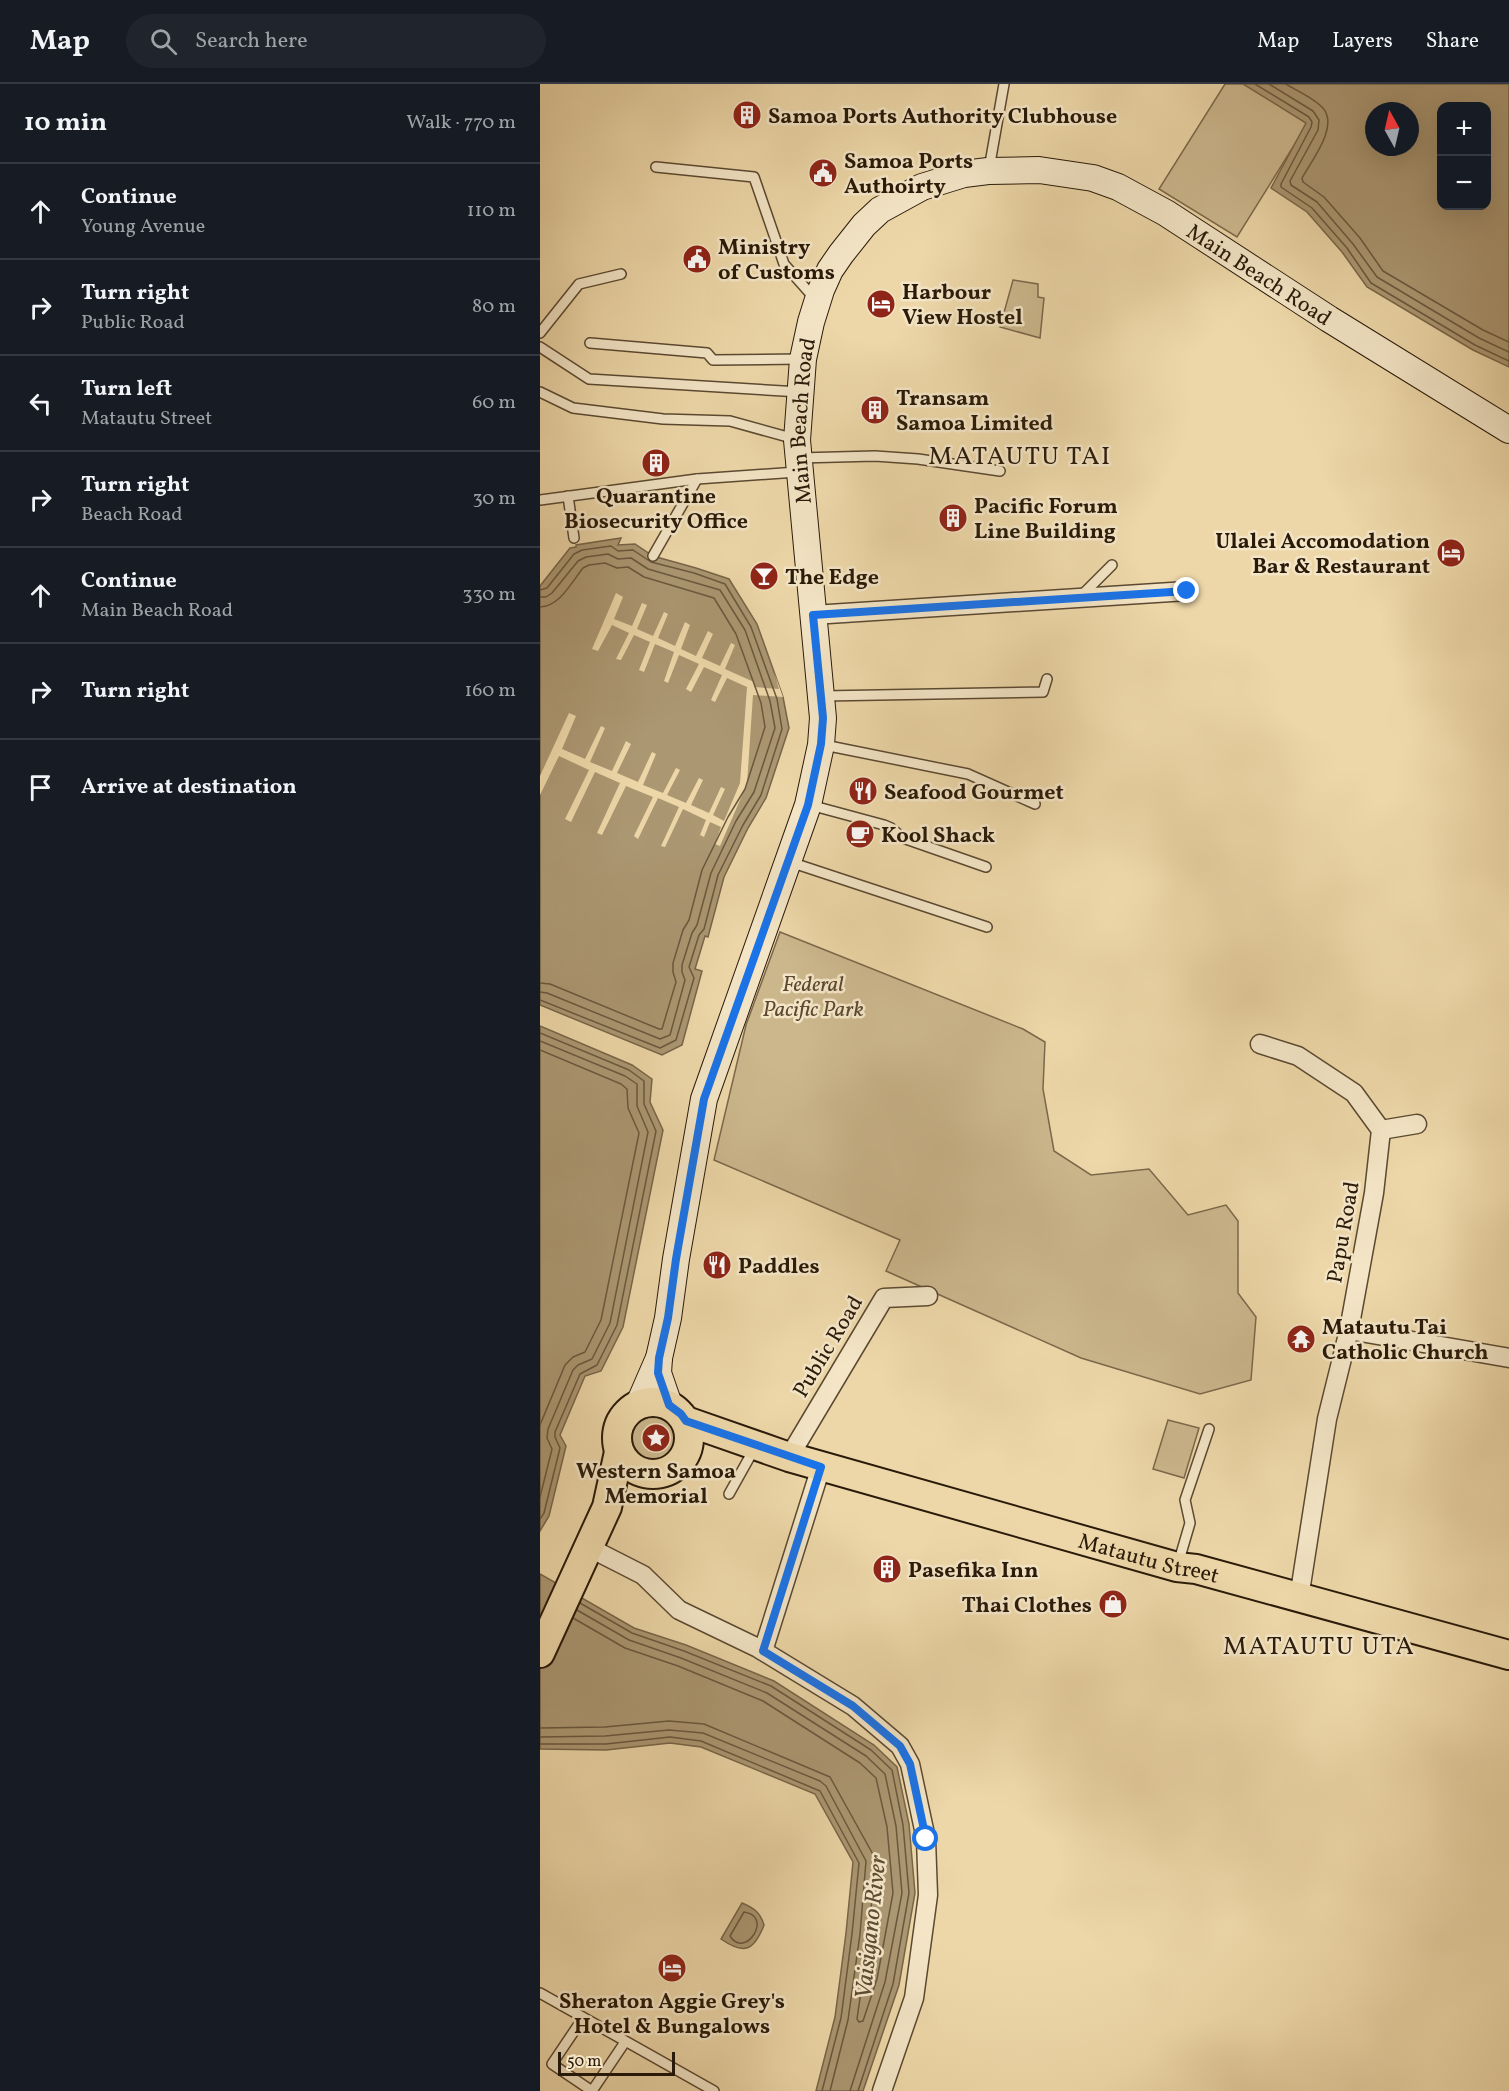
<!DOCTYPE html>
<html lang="en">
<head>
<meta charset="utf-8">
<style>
  body { margin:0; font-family:Vollkorn,serif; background:#20242c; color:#f1f3f6 }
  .controls { position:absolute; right:18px; top:18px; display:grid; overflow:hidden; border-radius:12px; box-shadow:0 6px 24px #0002 }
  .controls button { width:54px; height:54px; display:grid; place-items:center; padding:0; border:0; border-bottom:2px solid #363941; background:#171b24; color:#f1f3f6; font:30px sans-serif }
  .compass { position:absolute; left:825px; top:18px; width:54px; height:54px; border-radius:50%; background:#171b24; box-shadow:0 6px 24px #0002; rotate:352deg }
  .scale { position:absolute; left:18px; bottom:15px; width:117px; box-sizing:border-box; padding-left:6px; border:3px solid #2a1a09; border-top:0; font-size:16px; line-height:21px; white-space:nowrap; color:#2a1a09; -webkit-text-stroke:4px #f3e5c6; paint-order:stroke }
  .stop { position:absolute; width:18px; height:18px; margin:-14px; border:4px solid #1a73e8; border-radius:50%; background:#fff }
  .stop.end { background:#1a73e8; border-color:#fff; box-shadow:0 2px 6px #0008 }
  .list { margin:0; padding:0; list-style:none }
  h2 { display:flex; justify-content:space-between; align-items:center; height:78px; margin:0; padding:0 24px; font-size:26px }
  h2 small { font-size:20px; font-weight:400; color:#9ea1a6 }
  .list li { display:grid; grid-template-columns:39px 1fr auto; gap:18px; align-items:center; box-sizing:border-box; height:96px; padding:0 24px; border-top:2px solid #363941 }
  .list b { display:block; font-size:22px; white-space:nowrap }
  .list p { margin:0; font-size:20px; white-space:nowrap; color:#9ea1a6 }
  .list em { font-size:20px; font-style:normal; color:#9ea1a6 }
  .icon { flex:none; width:33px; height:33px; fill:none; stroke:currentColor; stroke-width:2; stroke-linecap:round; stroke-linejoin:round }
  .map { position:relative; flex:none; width:969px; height:2007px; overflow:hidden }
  header { display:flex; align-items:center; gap:36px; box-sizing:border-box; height:84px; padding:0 30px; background:#171b24; border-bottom:2px solid #363941 }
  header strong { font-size:28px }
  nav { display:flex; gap:33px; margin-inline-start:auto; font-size:21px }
  .search { width:420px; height:54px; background:#20242c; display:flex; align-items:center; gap:15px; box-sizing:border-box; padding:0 21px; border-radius:33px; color:#9ea1a6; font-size:22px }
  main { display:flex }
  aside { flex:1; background:#171b24 }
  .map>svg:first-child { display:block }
  .green { fill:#ccb78d; stroke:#7b684b; stroke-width:1.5 }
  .water { fill:#ab9772; stroke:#776548; stroke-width:1.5; fill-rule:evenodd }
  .pier { fill:#edd7a8 }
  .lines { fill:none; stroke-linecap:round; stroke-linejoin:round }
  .shore { stroke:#6a583e; stroke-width:1.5 }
  .lane-casing { stroke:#5b4931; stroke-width:12 }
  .street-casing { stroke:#5b4931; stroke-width:21 }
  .secondary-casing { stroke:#2a1a09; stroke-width:28 }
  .primary-casing { stroke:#2a1a09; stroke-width:32 }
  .lane { stroke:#f3e5c6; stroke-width:9 }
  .street { stroke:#f3e5c6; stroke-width:18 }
  .secondary { stroke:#f3e5c6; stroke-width:26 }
  .primary { stroke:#edd7a8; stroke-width:28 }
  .route { stroke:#1a73e8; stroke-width:8 }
  .labels { text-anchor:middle; stroke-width:5; stroke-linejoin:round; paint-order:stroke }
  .poi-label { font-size:22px; font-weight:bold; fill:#2a1a09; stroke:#f3e5c6; text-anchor:start }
  .street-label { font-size:22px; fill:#2a1a09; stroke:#f3e5c6 }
  .park-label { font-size:22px; font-style:italic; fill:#5b4931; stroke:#f3e5c6 }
  .water-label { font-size:24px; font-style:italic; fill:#5e4c33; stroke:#f3e5c6 }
  .quarter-label { font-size:26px; letter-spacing:1.5px; fill:#2a1a09; stroke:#f3e5c6 }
</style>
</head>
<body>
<header>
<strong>Map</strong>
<div class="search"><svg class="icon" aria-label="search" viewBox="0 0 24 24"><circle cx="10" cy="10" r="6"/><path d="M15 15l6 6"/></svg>Search here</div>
<nav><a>Map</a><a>Layers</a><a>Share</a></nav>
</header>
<main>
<aside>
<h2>10 min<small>Walk · 770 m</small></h2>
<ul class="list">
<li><svg class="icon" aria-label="ahead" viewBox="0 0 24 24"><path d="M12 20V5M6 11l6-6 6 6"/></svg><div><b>Continue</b><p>Young Avenue</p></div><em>110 m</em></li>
<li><svg class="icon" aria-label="right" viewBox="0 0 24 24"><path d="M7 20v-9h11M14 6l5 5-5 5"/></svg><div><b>Turn right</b><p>Public Road</p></div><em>80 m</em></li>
<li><svg class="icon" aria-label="left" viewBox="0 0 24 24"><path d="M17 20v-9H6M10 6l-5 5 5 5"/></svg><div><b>Turn left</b><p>Matautu Street</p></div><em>60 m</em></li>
<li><svg class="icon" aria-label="right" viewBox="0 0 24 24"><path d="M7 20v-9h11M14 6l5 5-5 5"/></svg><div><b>Turn right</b><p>Beach Road</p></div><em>30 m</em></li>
<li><svg class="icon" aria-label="ahead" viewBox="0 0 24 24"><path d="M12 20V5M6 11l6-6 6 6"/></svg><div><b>Continue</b><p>Main Beach Road</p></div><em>330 m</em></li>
<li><svg class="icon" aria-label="right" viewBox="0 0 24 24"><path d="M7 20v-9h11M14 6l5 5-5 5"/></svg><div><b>Turn right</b></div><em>160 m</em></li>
<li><svg class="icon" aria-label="arrive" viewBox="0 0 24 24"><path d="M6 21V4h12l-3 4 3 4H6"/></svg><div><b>Arrive at destination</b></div></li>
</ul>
</aside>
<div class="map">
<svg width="969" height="2007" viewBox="0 0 969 2007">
  <rect width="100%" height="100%" fill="#edd7a8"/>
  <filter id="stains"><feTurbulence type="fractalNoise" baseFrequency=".00333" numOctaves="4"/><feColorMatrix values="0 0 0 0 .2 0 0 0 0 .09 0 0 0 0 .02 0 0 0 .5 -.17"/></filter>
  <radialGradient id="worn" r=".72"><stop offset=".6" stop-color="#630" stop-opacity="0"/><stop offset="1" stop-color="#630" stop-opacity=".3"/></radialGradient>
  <g class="green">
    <path d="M 685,0 L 705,0 L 768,39 L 697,153 L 619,105 Z"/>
    <path d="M 473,196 L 498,200 L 498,213 L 504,214 L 500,254 L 460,243 Z"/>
    <path d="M 240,848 L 483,945 L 505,958 L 503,1005 L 514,1067 L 551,1091 L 609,1085 L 648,1131 L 686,1121 L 698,1137 L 698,1209 L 716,1233 L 711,1296 L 660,1310 L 541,1274 L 346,1187 L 360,1156 L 174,1076 L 206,941 Z"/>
    <circle cx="114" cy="1353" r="22"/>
    <path d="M 628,1336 L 659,1344 L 644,1394 L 613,1385 Z"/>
  </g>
  <g class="water">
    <path d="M 703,0 L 969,0 L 969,283 L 933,266 L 827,203 L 802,168 L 767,128 L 731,104 L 766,39 ZM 902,22 L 946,22 L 946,122 L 902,122 ZM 834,27 L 870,27 L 870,63 L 834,63 Z"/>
    <path d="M 81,454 L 78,461 L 95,460 L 113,472 L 156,484 L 189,495 L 217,540 L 243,613 L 249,644 L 226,714 L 208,744 L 184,793 L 168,853 L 165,852 L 155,885 L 162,887 L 142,961 L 122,971 L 0,921 L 0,502 L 30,464 L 36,463 L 36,461 Z"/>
    <path d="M 0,942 L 92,981 L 112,995 L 110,1018 L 123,1046 L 83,1243 L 61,1287 L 45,1292 L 20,1351 L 26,1362 L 9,1432 L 0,1447 Z"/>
    <path d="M 0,1490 L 94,1544 L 146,1561 L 234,1597 L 334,1661 L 357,1683 L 369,1740 L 375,1809 L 359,1901 L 323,2007 L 276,2007 L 295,1933 L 306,1849 L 313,1778 L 275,1710 L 161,1663 L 130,1659 L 66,1666 L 0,1665 Z"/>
    <path d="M 202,1819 C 214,1824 220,1828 224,1841 C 214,1867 204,1871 181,1855 Z"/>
  </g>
  <path class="pier" d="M 76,509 L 83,513 L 74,535 L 92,542 L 102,519 L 107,521 L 97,545 L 113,552 L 124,528 L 128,530 L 118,554 L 135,562 L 145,538 L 150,541 L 141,565 L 156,572 L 168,547 L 173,550 L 162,574 L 180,582 L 191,559 L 195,561 L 185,585 L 214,598 L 214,603 L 239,605 L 234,588 L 243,613 L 213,611 L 207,700 L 180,762 L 175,760 L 181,743 L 170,738 L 164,753 L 160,751 L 166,736 L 143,725 L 125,763 L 121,762 L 139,723 L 118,714 L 98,755 L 94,752 L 113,713 L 86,702 L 62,751 L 57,749 L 80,699 L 55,688 L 31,738 L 25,735 L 49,686 L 19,672 L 0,711 L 0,692 L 29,629 L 36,632 L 22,665 L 45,675 L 61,642 L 65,644 L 50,678 L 72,687 L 86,657 L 91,660 L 77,689 L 98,698 L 112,668 L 116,670 L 103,701 L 123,709 L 136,684 L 140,686 L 127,711 L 146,719 L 159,694 L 163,696 L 151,721 L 169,729 L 181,703 L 185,705 L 173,731 L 184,737 L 200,699 L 207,603 L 187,594 L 175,618 L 171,616 L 182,591 L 164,583 L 151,608 L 146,605 L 159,580 L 139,571 L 128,599 L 124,597 L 134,568 L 115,560 L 104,588 L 99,586 L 110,558 L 94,551 L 81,576 L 76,575 L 89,549 L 72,541 L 58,567 L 52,565 Z"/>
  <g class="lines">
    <g class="shore">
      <path d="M 715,0 L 769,33 L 772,38 L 771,43 L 741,100 L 741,103 L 772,124 L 807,164 L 831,199 L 935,261 L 969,277"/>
      <path d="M 729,0 L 773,27 L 779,36 L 778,46 L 750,97 L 751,101 L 777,118 L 813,160 L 837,193 L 939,254 L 969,268"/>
      <path d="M 746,0 C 757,7 772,13 782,23 C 800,41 772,76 762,94 L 763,98 L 784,113 L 820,154 L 843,187 L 943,246 L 969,258"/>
      <path d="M 0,506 L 7,504 L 34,470 L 42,466 L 71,462 L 78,467 L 93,466 L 111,478 L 154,489 L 185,500 L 211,543 L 237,615 L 242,645 L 221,711 L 203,741 L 178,791 L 164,845 L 159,851 L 149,883 L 154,894 L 136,956 L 120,964 L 0,916"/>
      <path d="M 0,513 L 6,513 L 12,509 L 38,477 L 46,473 L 68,470 L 78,475 L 91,474 L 108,485 L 180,506 L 205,546 L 230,617 L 235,644 L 214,708 L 196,737 L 171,789 L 157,841 L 152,849 L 142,881 L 142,888 L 145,896 L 130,951 L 120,955 L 7,909 L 0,908"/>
      <path d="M 0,523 C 20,522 31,499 43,484 L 49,481 L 65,479 L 77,484 L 88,483 L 104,493 L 174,514 L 196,550 L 221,619 L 225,643 L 205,705 L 188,733 L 162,786 L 149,836 L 143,846 L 133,879 L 133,888 L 136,898 L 122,945 L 119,945 L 10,900 L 0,899"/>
      <path d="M 0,949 L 89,986 L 104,997 L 104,1020 L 116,1047 L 77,1241 L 57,1281 L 40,1290 L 15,1348 L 15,1353 L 20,1364 L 4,1429 L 0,1435"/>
      <path d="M 0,957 L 85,992 L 97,1000 L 97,1022 L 108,1048 L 70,1239 L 52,1275 L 38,1281 L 33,1286 L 8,1345 L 7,1354 L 12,1365 L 0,1413"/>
      <path d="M 0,966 L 81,1000 L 87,1005 L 88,1024 L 99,1049 L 61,1236 L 45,1268 L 33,1273 L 25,1281 L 0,1341"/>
      <path d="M 40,1519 L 92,1549 L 144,1567 L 231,1602 L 331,1666 L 352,1686 L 363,1741 L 369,1809 L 353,1900 L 318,2007"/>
      <path d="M 37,1526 L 89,1556 L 141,1574 L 227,1609 L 326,1672 L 345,1690 L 356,1742 L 362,1809 L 345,1898 L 310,2007"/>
      <path d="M 0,1644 L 65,1643 L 129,1637 L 164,1640 L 290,1693 L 335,1774 L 329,1851 L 317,1935 L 319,1938 L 323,1937 L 337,1895 L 353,1809 L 347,1743 L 336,1694 L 320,1679 L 223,1617 L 138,1582 L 85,1564 L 33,1534"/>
      <path d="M 0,1653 L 65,1652 L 129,1646 L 163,1649 L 280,1697 L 286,1702 L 326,1777 L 320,1850 L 308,1936 L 290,2007"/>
      <path d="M 0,1660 L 66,1660 L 130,1653 L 161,1657 L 280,1707 L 319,1779 L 312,1850 L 301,1934 L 282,2007"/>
      <path d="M 204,1828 C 234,1832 205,1876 190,1852 Z"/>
    </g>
    <g class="lane-casing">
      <g id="lane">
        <path d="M 116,83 L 214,93 L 244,180 L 276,216"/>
        <path d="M 449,85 L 464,0"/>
        <path d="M 0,249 L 39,200 L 81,190"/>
        <path d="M 50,259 L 167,269 L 173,276 L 261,275"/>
        <path d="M 0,263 L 49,295 L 260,308"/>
        <path d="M 0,308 L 33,324 L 123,335 L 190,337 L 255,355"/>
        <path d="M 259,374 L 335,372 L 378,375 L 460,387"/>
        <path d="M 28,412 L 34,454"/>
        <path d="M 0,416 L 157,395 L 257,388"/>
        <path d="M 113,472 L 157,395"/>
        <path d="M 541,512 L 572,481"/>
        <path d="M 283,612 L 503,608 L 507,595"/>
        <path d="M 284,661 L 428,690 L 495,720"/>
        <path d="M 270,721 L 344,741 L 351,744 L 363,754 L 446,783"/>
        <path d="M 250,778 L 447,843"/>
        <path d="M 189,1410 L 213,1367"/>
        <path d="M 638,1480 L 650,1439 L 645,1416 L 669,1345"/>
        <path d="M 0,1909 L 174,2007"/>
        <path d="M 43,1934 L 12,1980 L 52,2007 L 85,1958"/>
      </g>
    </g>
    <g class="street-casing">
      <g id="street">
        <path d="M 273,531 L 647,507"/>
        <path d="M 720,960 L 758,972 L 814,1009 L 841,1046 L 834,1109 L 809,1246 L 787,1335 L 759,1514"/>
        <path d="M 841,1046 L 877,1040"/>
        <path d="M 809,1246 L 969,1274"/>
        <path d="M 249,1373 L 344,1214 L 388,1212"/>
        <path d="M 48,1463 L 103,1491 L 139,1526 L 218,1564 L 313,1622 L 360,1662 L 370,1680 L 386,1755 L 388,1811 L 374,1914 L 342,2007"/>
        <path d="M 223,1567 L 281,1383"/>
      </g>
    </g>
    <g class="secondary-casing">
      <g id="secondary">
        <path d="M 119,1274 L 118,1289 L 129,1321"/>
        <path id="s1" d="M 99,1320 L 119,1274 L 128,1234 L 136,1175 L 164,1015 L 268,721 L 281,661 L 283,634 L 257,356 L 263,275 L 271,238 L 281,206 L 290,186 L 301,170 L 324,141 L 340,126 L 382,103 L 424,90 L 448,87 L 499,86 L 553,94 L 578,103 L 626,129 L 789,235 L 969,346"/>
      </g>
    </g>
    <g class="primary-casing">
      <g id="primary">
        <circle cx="113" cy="1354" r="36"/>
        <path id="s2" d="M 146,1337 L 249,1373 L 637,1483 L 656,1485 L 969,1571"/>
        <path d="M 0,1569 L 67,1423 L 79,1368"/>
      </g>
    </g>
    <use href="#lane" class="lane"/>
    <use href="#street" class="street"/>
    <use href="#secondary" class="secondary"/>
    <use href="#primary" class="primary"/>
  </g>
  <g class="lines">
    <path class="route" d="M 386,1755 L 370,1680 L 360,1662 L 313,1622 L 223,1567 L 281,1383 L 146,1337 L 141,1330 L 129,1321 L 118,1289 L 119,1274 L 128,1234 L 136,1175 L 164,1015 L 268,721 L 281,660 L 283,634 L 273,531 L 647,507"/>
  </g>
  <defs>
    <g id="building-disc" transform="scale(1.5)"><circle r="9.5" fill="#8f2418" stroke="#f3e5c6"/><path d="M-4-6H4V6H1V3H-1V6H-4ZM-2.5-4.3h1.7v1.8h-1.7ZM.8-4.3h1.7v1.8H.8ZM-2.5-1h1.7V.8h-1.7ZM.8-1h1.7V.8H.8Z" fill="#fff"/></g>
    <g id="civic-disc" transform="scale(1.5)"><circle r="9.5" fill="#8f2418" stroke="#f3e5c6"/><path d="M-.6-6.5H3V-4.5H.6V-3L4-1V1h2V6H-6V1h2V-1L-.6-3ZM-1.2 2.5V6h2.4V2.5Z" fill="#fff"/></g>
    <g id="hotel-disc" transform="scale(1.5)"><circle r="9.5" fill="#8f2418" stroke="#f3e5c6"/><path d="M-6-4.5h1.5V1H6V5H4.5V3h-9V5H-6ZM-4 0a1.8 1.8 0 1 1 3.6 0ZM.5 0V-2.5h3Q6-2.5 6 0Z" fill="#fff"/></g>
    <g id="bar-disc" transform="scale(1.5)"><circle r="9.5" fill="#8f2418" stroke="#f3e5c6"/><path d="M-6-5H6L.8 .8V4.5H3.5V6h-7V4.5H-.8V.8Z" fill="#fff"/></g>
    <g id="restaurant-disc" transform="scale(1.5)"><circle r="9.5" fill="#8f2418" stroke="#f3e5c6"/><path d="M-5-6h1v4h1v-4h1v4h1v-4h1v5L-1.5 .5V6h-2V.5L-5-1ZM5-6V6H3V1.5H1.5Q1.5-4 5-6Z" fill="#fff"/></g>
    <g id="cafe-disc" transform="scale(1.5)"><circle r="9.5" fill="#8f2418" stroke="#f3e5c6"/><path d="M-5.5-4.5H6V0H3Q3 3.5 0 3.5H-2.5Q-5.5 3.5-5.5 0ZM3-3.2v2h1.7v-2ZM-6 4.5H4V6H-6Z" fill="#fff"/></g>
    <g id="temple-disc" transform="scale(1.5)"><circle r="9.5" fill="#8f2418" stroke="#f3e5c6"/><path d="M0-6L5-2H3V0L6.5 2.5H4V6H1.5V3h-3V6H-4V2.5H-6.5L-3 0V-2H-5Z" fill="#fff"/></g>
    <g id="sight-disc" transform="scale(1.5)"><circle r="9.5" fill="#8f2418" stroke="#f3e5c6"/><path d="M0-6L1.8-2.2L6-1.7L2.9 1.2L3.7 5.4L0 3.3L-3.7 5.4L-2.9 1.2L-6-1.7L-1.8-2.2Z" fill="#fff"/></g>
    <g id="shop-disc" transform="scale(1.5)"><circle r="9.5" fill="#8f2418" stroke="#f3e5c6"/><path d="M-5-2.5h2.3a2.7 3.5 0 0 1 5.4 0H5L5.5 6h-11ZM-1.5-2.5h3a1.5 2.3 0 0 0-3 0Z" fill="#fff"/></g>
  </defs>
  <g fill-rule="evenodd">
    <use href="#building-disc" x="207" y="31"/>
    <use href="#civic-disc" x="283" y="89"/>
    <use href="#civic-disc" x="157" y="175"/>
    <use href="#hotel-disc" x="341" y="220"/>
    <use href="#building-disc" x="335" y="326"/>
    <use href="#building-disc" x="116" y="379"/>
    <use href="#building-disc" x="413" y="434"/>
    <use href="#hotel-disc" x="911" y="469"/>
    <use href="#bar-disc" x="224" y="492"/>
    <use href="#restaurant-disc" x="323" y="707"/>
    <use href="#cafe-disc" x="320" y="750"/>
    <use href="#restaurant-disc" x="177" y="1181"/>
    <use href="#temple-disc" x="761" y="1255"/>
    <use href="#sight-disc" x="116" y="1354"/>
    <use href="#building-disc" x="347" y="1485"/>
    <use href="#shop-disc" x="573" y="1520"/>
    <use href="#hotel-disc" x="132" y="1884"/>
  </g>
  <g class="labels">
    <g class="poi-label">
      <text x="228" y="39">Samoa Ports Authority Clubhouse</text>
      <text x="304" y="84">Samoa Ports<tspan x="304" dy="25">Authoirty</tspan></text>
      <text x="178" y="170">Ministry<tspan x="178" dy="25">of Customs</tspan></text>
      <text x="362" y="215">Harbour<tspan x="362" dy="25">View Hostel</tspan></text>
      <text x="356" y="321">Transam<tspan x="356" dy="25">Samoa Limited</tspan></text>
      <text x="116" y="419" text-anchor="middle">Quarantine<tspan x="116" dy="25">Biosecurity Office</tspan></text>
      <text x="434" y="429">Pacific Forum<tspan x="434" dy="25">Line Building</tspan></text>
      <text x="890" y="464" text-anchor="end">Ulalei Accomodation<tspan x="890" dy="25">Bar &amp; Restaurant</tspan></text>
      <text x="245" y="500">The Edge</text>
      <text x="344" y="715">Seafood Gourmet</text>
      <text x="341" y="758">Kool Shack</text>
      <text x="198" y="1189">Paddles</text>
      <text x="782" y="1250">Matautu Tai<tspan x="782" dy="25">Catholic Church</tspan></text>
      <text x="116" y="1394" text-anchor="middle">Western Samoa<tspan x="116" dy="25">Memorial</tspan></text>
      <text x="368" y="1493">Pasefika Inn</text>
      <text x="552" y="1528" text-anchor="end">Thai Clothes</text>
      <text x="132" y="1924" text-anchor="middle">Sheraton Aggie Grey's<tspan x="132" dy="25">Hotel &amp; Bungalows</tspan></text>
    </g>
    <g class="street-label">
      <text dy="8" stroke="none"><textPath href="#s1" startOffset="1660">Main Beach Road</textPath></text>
      <text dy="8" stroke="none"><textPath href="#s1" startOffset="1012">Main Beach Road</textPath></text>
      <text transform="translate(802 1148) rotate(-80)" y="8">Papu Road</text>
      <text transform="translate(287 1262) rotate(-59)" y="8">Public Road</text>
      <text dy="8" stroke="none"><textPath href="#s2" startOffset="483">Matautu Street</textPath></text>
    </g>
    <g class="park-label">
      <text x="273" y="907">Federal<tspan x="273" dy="25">Pacific Park</tspan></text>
    </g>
    <g class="water-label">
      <text transform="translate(330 1843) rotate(-84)" y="8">Vaisigano River</text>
    </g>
    <g class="quarter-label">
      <text x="480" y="380">MATAUTU TAI</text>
      <text x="779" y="1570">MATAUTU UTA</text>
    </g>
  </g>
  <rect width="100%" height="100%" filter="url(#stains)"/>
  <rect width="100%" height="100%" fill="url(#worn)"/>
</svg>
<div class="controls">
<button>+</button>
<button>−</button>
</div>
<svg class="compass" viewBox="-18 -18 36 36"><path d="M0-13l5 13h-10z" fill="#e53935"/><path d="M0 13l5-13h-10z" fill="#9ea1a6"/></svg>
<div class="scale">50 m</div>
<div class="stop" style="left:386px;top:1755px"></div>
<div class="stop end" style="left:647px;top:507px"></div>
</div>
</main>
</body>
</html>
